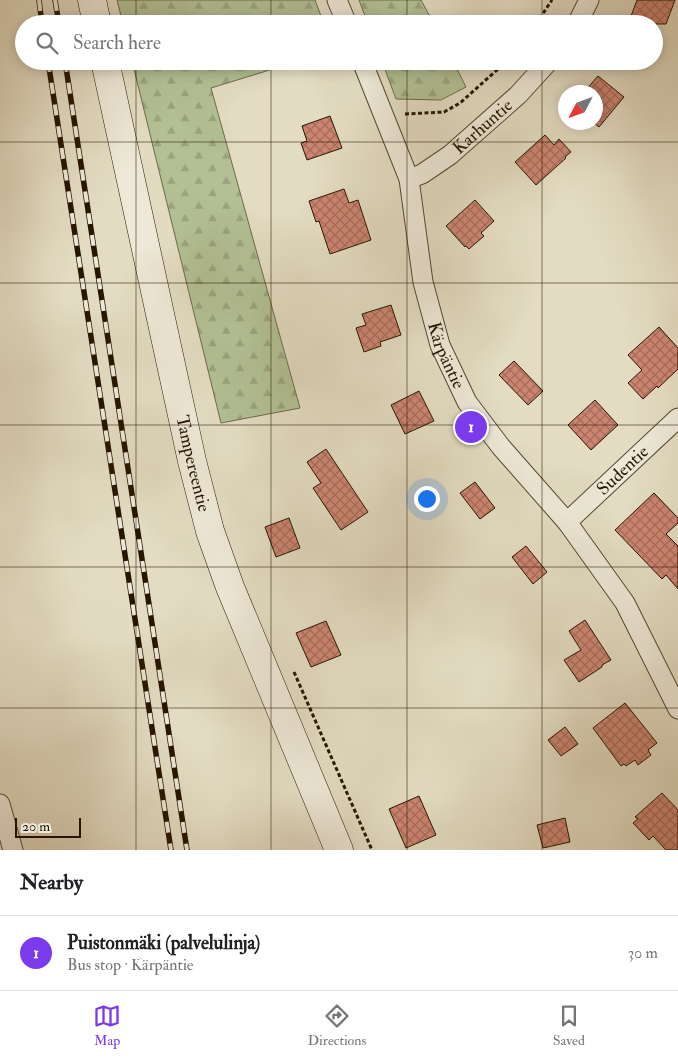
<!DOCTYPE html>
<html lang="en">
<head>
<meta charset="utf-8">
<style>
  body { margin:0; font-family:"IM FELL Double Pica",serif; background:#f2f2f2; color:#202124 }
  .compass { position:absolute; left:558px; top:85px; width:45px; height:45px; border-radius:50%; background:#fff; box-shadow:0 2px 12px #0003; rotate:229deg }
  .scale { position:absolute; left:15px; bottom:12px; width:66px; box-sizing:border-box; padding-left:5px; border:2px solid #271501; border-top:0; font-size:14px; line-height:18px; white-space:nowrap; color:#271501; -webkit-text-stroke:4px #ede8d7; paint-order:stroke }
  .you { position:absolute; left:426px; top:498px; width:18px; height:18px; margin:-12px; border:4px solid #fff; border-radius:50%; background:#1a73e8; box-shadow:0 0 0 8px #1a73e833 }
  .badge { display:grid; place-items:center; width:32px; height:32px; border-radius:50%; background:#7c3aed; color:#fff; font-size:16px; font-weight:700 }
  .pin { position:absolute; translate:-50% -50%; border:2px solid #fff; box-shadow:0 1px 5px #0006 }
  .list { margin:0; padding:0; list-style:none }
  h2 { display:flex; justify-content:space-between; align-items:center; height:65px; margin:0; padding:0 20px; font-size:21px }
  h2 small { font-size:16px; font-weight:400; color:#757577 }
  .list li { display:grid; grid-template-columns:32px 1fr auto; gap:15px; align-items:center; box-sizing:border-box; height:75px; padding:0 20px; border-top:1px solid #e0e0e0 }
  .list b { display:block; font-size:19px; white-space:nowrap }
  .list p { margin:0; font-size:16px; white-space:nowrap; color:#757577 }
  .list em { font-size:16px; font-style:normal; color:#757577 }
  .icon { flex:none; width:28px; height:28px; fill:none; stroke:currentColor; stroke-width:2; stroke-linecap:round; stroke-linejoin:round }
  .map { position:relative; flex:none; width:678px; height:850px; overflow:hidden }
  .search { position:absolute; background:#fff; box-shadow:0 2px 12px #0003; left:15px; right:15px; top:15px; height:55px; display:flex; align-items:center; gap:12px; box-sizing:border-box; padding:0 18px; border-radius:28px; color:#757577; font-size:19px }
  .sheet { height:140px; background:#fff }
  nav { display:flex; justify-content:space-around; align-items:center; box-sizing:border-box; height:70px; border-top:1px solid #e0e0e0; background:#fff; font-size:14px; color:#757577 }
  nav a { display:grid; justify-items:center; gap:2px }
  nav .on { color:#7c3aed }
  .map>svg:first-child { display:block }
  .forest { fill:url(#forest-firs); stroke:#6c6a4a }
  .building { fill:url(#building-cross-hatch); stroke:#271501 }
  .lines { fill:none; stroke-linecap:round; stroke-linejoin:round }
  .minor-casing { stroke:#564731; stroke-width:21 }
  .secondary-casing { stroke:#271501; stroke-width:29 }
  .path { stroke:#271501; stroke-width:3; stroke-dasharray:4 2.5; stroke-linecap:butt }
  .minor { stroke:#ede8d7; stroke-width:19 }
  .secondary { stroke:#ede8d7; stroke-width:28 }
  .rail-casing { stroke:#271501; stroke-width:5.5 }
  .rail { stroke:#ede8d7; stroke-width:4; stroke-dasharray:11; stroke-linecap:butt }
  .grid { fill:none; stroke:#271501; stroke-width:1; stroke-opacity:0.55 }
  .labels { text-anchor:middle; stroke-width:4; stroke-linejoin:round; paint-order:stroke }
  .street-label { font-size:18px; fill:#271501; stroke:#ede8d7 }
</style>
</head>
<body>
<div class="map">
<svg width="678" height="850" viewBox="0 0 678 850">
  <defs>
    <pattern id="forest-firs" width="22" height="20" patternUnits="userSpaceOnUse" patternTransform="scale(1.25)"><rect width="22" height="20" fill="#b2c094"/><path d="M5 1l3.5 6h-7zM16 11l3.5 6h-7z" fill="#99a47e"/></pattern>
    <pattern id="building-cross-hatch" width="8" height="8" patternUnits="userSpaceOnUse" patternTransform="scale(1.25)"><rect width="8" height="8" fill="#cd8571"/><path d="M0 0l8 8M0 8l8-8" fill="none" stroke="#a66c5a"/></pattern>
  </defs>
  <rect width="100%" height="100%" fill="#e3dcc2"/>
  <filter id="stains"><feTurbulence type="fractalNoise" baseFrequency=".004" numOctaves="4"/><feColorMatrix values="0 0 0 0 .2 0 0 0 0 .09 0 0 0 0 .02 0 0 0 .5 -.17"/></filter>
  <radialGradient id="worn" r=".72"><stop offset=".6" stop-color="#630" stop-opacity="0"/><stop offset="1" stop-color="#630" stop-opacity=".3"/></radialGradient>
  <g class="forest">
    <path d="M 117,0 L 315,0 L 324,24 L 123,24 Z"/>
    <path d="M 359,0 L 421,0 L 434,24 L 368,24 Z"/>
    <path d="M 132,61 L 299,61 L 211,88 L 300,408 L 221,423 Z"/>
    <path d="M 382,61 L 453,61 L 466,87 L 441,100 L 396,99 Z"/>
  </g>
  <g class="building">
    <path d="M 637,0 L 675,0 L 666,24 L 628,24 Z"/>
    <path d="M 598,76 L 624,97 L 599,127 L 593,122 L 596,122 L 596,92 L 584,92 Z"/>
    <path d="M 330,116 L 342,148 L 307,160 L 301,143 L 307,141 L 302,126 Z"/>
    <path d="M 545,135 L 554,145 L 559,139 L 571,152 L 565,157 L 566,158 L 536,185 L 515,162 Z"/>
    <path d="M 344,189 L 349,203 L 358,200 L 371,240 L 330,254 L 319,221 L 316,222 L 309,201 Z"/>
    <path d="M 475,200 L 494,221 L 481,233 L 484,236 L 469,249 L 466,246 L 465,247 L 446,226 Z"/>
    <path d="M 391,305 L 401,335 L 380,342 L 381,346 L 364,352 L 356,328 L 366,325 L 362,314 Z"/>
    <path d="M 659,327 L 678,348 L 678,369 L 658,388 L 657,386 L 643,399 L 628,383 L 642,370 L 628,355 Z"/>
    <path d="M 514,361 L 543,391 L 528,405 L 499,375 Z"/>
    <path d="M 419,391 L 434,421 L 405,434 L 391,405 Z"/>
    <path d="M 595,400 L 618,425 L 591,450 L 568,425 Z"/>
    <path d="M 326,449 L 368,512 L 341,530 L 313,488 L 321,483 L 307,462 Z"/>
    <path d="M 475,482 L 495,508 L 480,519 L 460,493 Z"/>
    <path d="M 654,493 L 678,518 L 678,523 L 666,534 L 678,546 L 678,589 L 666,575 L 662,579 L 615,530 Z"/>
    <path d="M 289,518 L 300,548 L 276,557 L 265,527 Z"/>
    <path d="M 526,546 L 547,572 L 533,584 L 512,557 Z"/>
    <path d="M 585,620 L 611,660 L 602,665 L 602,667 L 579,682 L 564,660 L 581,650 L 569,631 Z"/>
    <path d="M 326,621 L 341,655 L 311,667 L 296,633 Z"/>
    <path d="M 625,703 L 657,743 L 648,750 L 651,755 L 638,765 L 635,760 L 626,766 L 624,764 L 621,766 L 593,728 Z"/>
    <path d="M 565,727 L 578,744 L 561,756 L 548,740 Z"/>
    <path d="M 662,793 L 678,810 L 678,850 L 666,850 L 653,836 L 649,840 L 633,823 L 638,819 L 635,817 Z"/>
    <path d="M 419,796 L 436,835 L 406,848 L 389,809 Z"/>
    <path d="M 565,818 L 570,842 L 543,848 L 537,825 Z"/>
  </g>
  <g class="lines">
    <g class="minor-casing">
      <g id="minor">
        <path d="M 337,0 L 347,24"/>
        <path d="M 577,24 L 589,0"/>
        <path id="s1" d="M 362,61 L 409,179 L 423,282 L 440,345 L 467,402 L 501,447 L 567,522 L 625,603 L 678,709"/>
        <path id="s2" d="M 409,179 L 422,174 L 450,155 L 518,95 L 549,61"/>
        <path id="s3" d="M 567,522 L 678,418"/>
        <path d="M 0,804 L 13,850"/>
      </g>
    </g>
    <g class="secondary-casing">
      <g id="secondary">
        <path d="M 92,0 L 97,24"/>
        <path id="s4" d="M 105,61 L 192,461 L 210,531 L 230,587 L 339,850"/>
      </g>
    </g>
    <g class="path">
      <path d="M 536,24 L 552,0"/>
      <path d="M 405,114 L 444,112 L 460,103 L 507,61"/>
      <path d="M 294,672 L 372,850"/>
    </g>
    <use href="#minor" class="minor"/>
    <use href="#secondary" class="secondary"/>
    <g class="rail-casing">
      <g id="rail">
        <path d="M 39,0 L 42,24"/>
        <path d="M 55,0 L 59,24"/>
        <path d="M 48,61 L 171,850"/>
        <path d="M 65,61 L 187,850"/>
      </g>
    </g>
    <use href="#rail" class="rail"/>
  </g>
  <path class="grid" d="M 136,0 L 136,24M 271,0 L 271,24M 407,0 L 407,24M 542,0 L 542,24M 136,61 L 136,850M 271,61 L 271,850M 407,61 L 407,850M 542,61 L 542,850M 0,142 L 678,142M 0,283 L 678,283M 0,425 L 678,425M 0,567 L 678,567M 0,708 L 678,708"/>
  <g class="labels">
    <g class="street-label">
      <text dy="6" stroke="none"><textPath href="#s2" startOffset="91">Karhuntie</textPath></text>
      <text dy="6" stroke="none"><textPath href="#s1" startOffset="308">Kärpäntie</textPath></text>
      <text dy="6" stroke="none"><textPath href="#s4" startOffset="412">Tampereentie</textPath></text>
      <text dy="6" stroke="none"><textPath href="#s3" startOffset="76">Sudentie</textPath></text>
    </g>
  </g>
  <rect width="100%" height="100%" filter="url(#stains)"/>
  <rect width="100%" height="100%" fill="url(#worn)"/>
</svg>
<svg class="compass" viewBox="-18 -18 36 36"><path d="M0-13l5 13h-10z" fill="#e53935"/><path d="M0 13l5-13h-10z" fill="#757577"/></svg>
<div class="scale">20 m</div>
<div class="you"></div>
<div class="pin badge" style="left:471px;top:427px">1</div>
<div class="search"><svg class="icon" aria-label="search" viewBox="0 0 24 24"><circle cx="10" cy="10" r="6"/><path d="M15 15l6 6"/></svg>Search here</div>
</div>
<section class="sheet">
<h2>Nearby<small></small></h2>
<ul class="list">
<li><span class="badge">1</span><div><b>Puistonmäki (palvelulinja)</b><p>Bus stop · Kärpäntie</p></div><em>30 m</em></li>
</ul>
</section>
<nav>
<a class="on"><svg class="icon" aria-label="map" viewBox="0 0 24 24"><path d="M3 6l6-2 6 2 6-2v14l-6 2-6-2-6 2zM9 4v14M15 6v14"/></svg>Map</a>
<a><svg class="icon" aria-label="directions" viewBox="0 0 24 24"><path d="M12 3l9 9-9 9-9-9zM9 14v-3h6M13 9l2 2-2 2"/></svg>Directions</a>
<a><svg class="icon" aria-label="saved" viewBox="0 0 24 24"><path d="M7 4h10v16l-5-4-5 4z"/></svg>Saved</a>
</nav>
</body>
</html>
